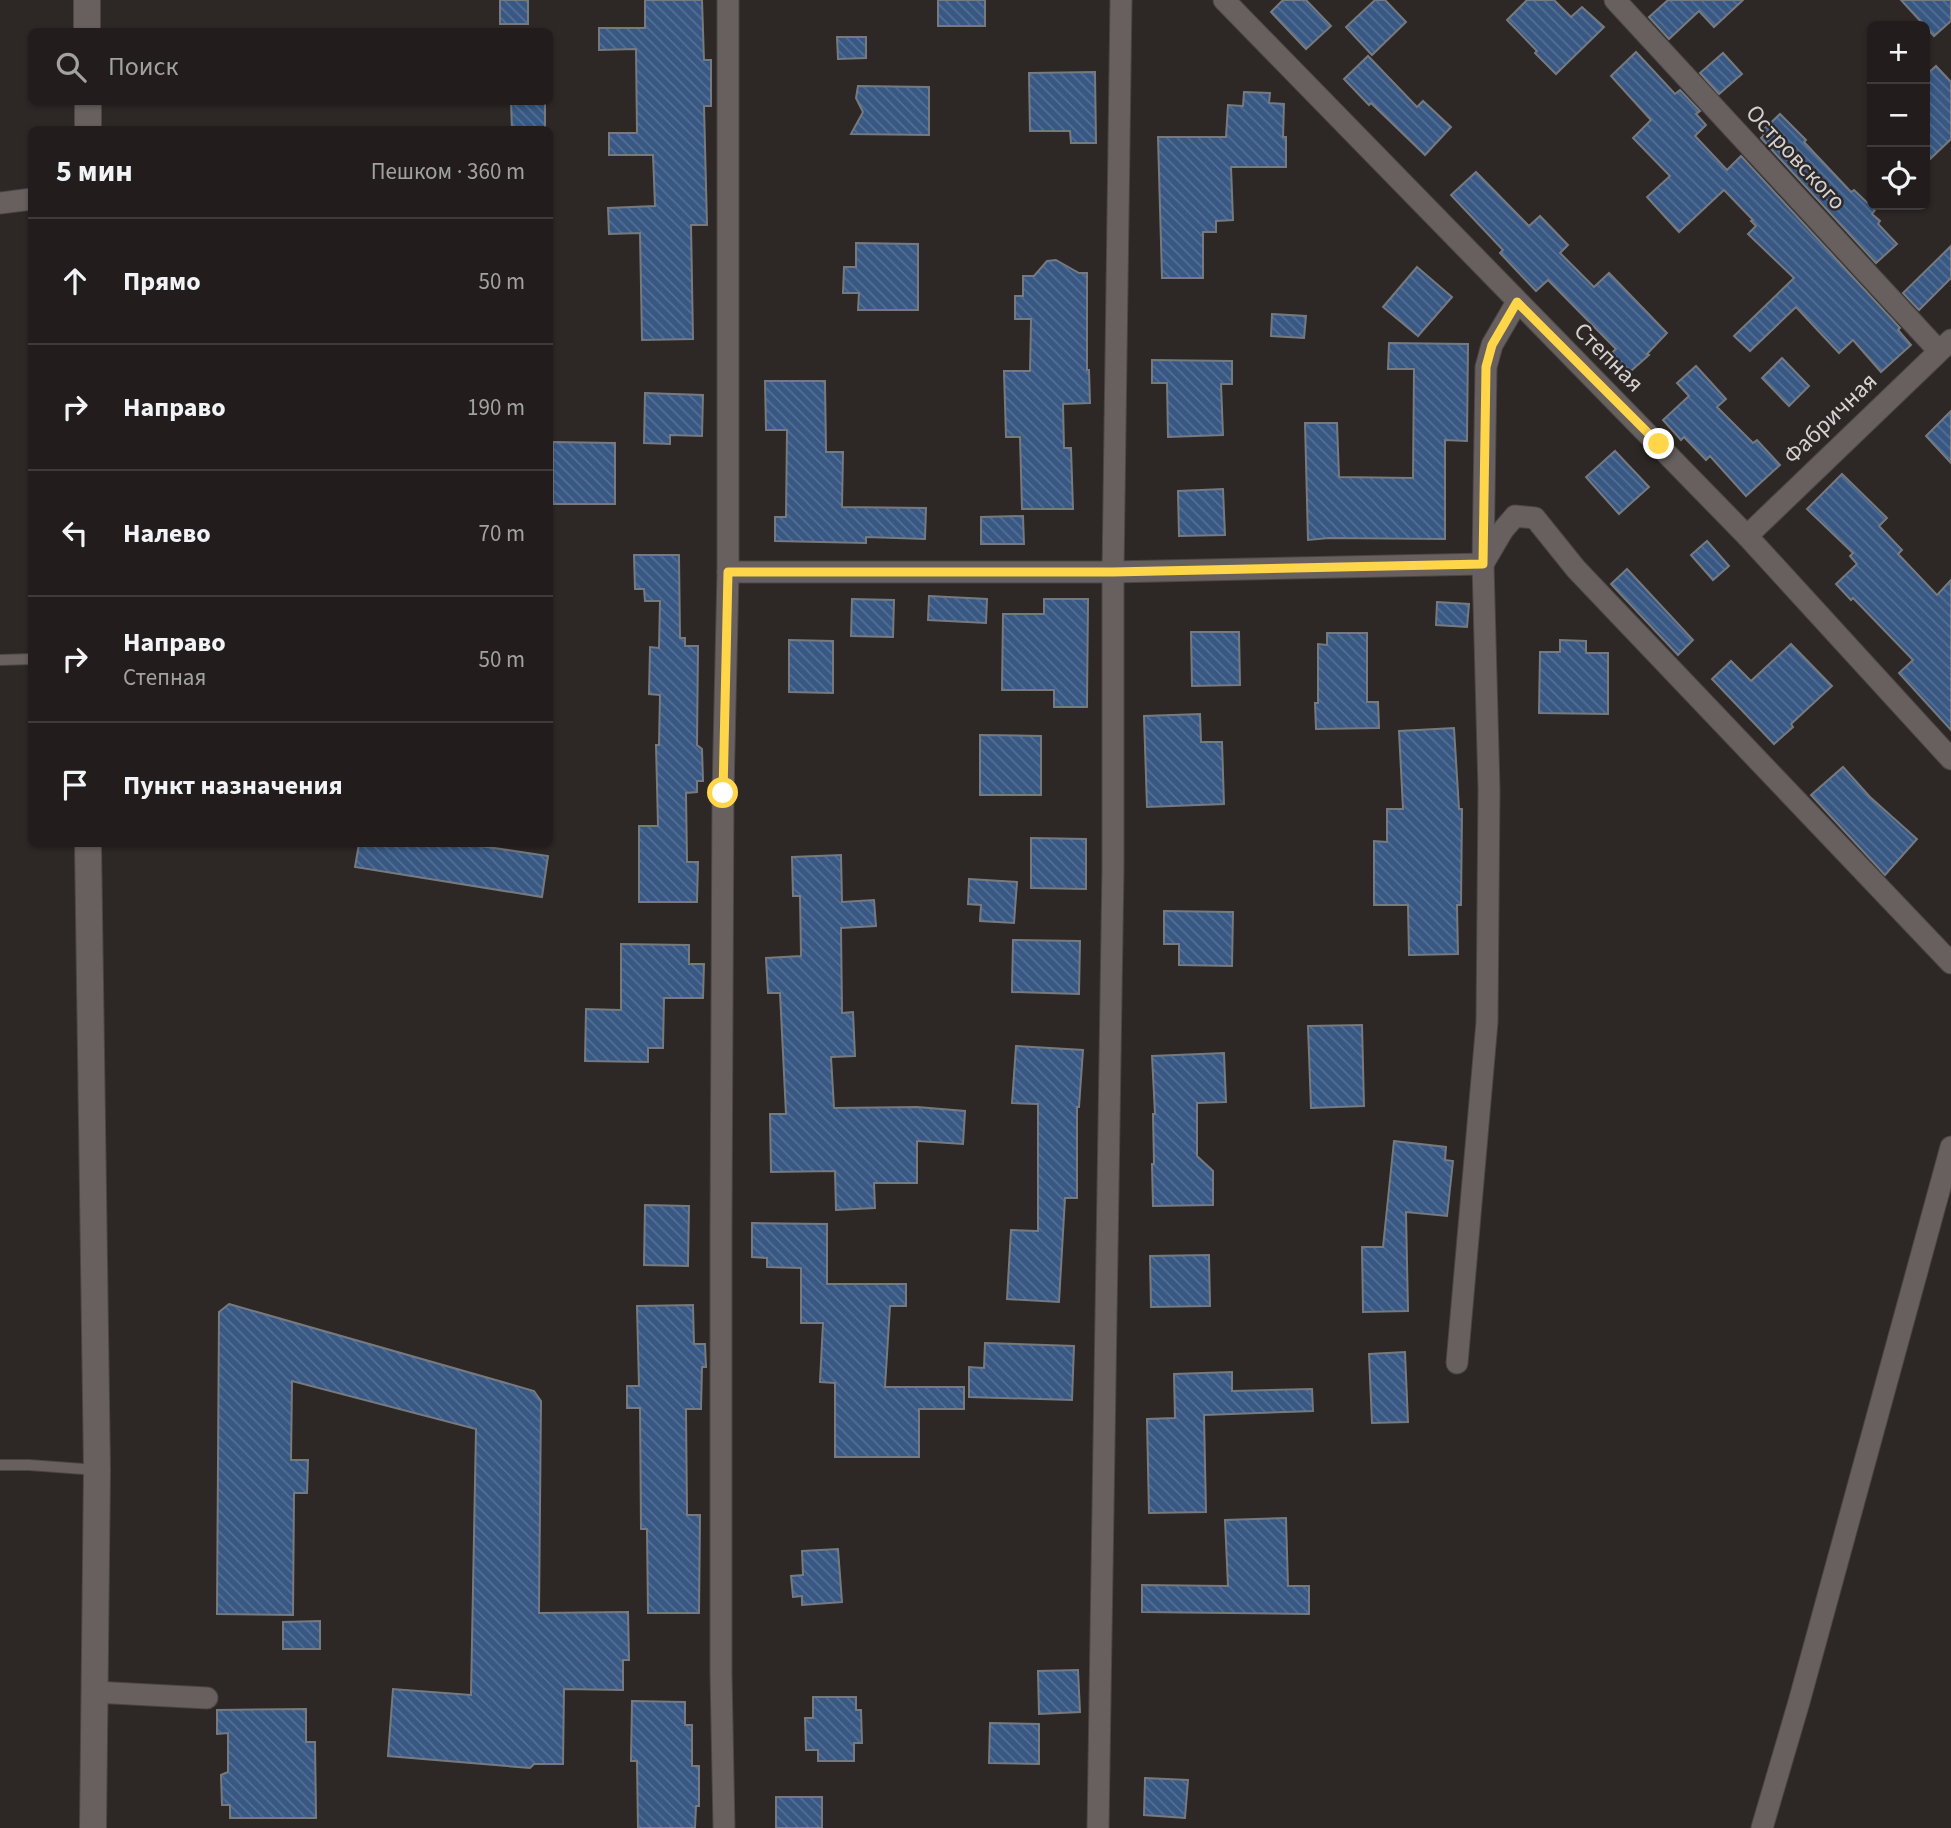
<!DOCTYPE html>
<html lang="ru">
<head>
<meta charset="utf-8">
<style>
  body { margin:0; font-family:"Source Sans 3",sans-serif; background:#2e2a29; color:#f1f3f6 }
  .controls { position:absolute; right:21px; top:21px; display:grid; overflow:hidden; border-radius:10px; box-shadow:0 2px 5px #0004 }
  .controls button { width:63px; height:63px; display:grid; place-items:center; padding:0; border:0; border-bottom:2px solid #3f3b3b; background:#221d1c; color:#f1f3f6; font:35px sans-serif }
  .stop { position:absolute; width:21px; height:21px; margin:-16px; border:5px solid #ffd54a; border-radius:50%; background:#fff }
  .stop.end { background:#ffd54a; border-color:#fff; box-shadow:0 2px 7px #0008 }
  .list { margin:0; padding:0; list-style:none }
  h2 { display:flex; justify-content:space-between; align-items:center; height:91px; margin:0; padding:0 28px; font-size:30px }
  h2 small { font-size:23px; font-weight:400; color:#a2a2a3 }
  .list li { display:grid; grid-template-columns:46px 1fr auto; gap:21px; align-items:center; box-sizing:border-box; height:126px; padding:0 28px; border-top:2px solid #3f3b3b }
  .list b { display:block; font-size:26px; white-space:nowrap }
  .list p { margin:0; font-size:23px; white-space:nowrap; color:#a2a2a3 }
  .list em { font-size:23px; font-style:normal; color:#a2a2a3 }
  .icon { flex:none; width:38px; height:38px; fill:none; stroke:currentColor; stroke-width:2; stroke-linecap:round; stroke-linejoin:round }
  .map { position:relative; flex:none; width:1951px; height:1828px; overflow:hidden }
  .search { position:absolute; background:#221d1c; box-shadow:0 2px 5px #0004; left:28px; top:28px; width:525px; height:77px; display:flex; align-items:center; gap:18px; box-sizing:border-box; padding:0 24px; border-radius:10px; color:#a2a2a3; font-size:26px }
  .panel { position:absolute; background:#221d1c; box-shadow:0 2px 5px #0004; left:28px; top:126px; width:525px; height:721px; border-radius:10px }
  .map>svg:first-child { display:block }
  .building { fill:url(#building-back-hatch); stroke:#767a7f; stroke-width:2 }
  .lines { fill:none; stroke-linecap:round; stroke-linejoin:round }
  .service-casing { stroke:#4b4545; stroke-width:12 }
  .minor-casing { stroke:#4b4545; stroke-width:23 }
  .tertiary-casing { stroke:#4b4545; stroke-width:28 }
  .service { stroke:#67605f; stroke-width:10 }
  .minor { stroke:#67605f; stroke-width:21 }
  .tertiary { stroke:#67605f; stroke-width:26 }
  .route { stroke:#ffd54a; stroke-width:9 }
  .labels { text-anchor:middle; stroke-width:5; stroke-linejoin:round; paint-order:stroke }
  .street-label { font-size:24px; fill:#d5d1d0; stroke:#2d2726 }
</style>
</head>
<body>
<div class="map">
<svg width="1951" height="1828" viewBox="0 0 1951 1828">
  <defs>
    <pattern id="building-back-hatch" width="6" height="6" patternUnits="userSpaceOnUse" patternTransform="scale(1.75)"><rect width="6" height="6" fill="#385883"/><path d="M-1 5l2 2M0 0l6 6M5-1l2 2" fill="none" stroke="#546f94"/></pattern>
  </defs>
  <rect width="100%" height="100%" fill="#2d2726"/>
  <g class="building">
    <rect x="500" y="0" width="28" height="24"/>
    <path d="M 645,0 L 702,0 L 704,60 L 711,60 L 711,106 L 704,106 L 707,225 L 691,225 L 693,339 L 642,340 L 640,233 L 609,234 L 608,208 L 655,206 L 653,155 L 609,155 L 609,133 L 637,133 L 636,49 L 599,50 L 599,28 L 645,28 Z"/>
    <rect x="938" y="0" width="47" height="26"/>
    <path d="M 1283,0 L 1306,0 L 1331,26 L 1306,49 L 1271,12 Z"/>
    <path d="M 1375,0 L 1385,0 L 1406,22 L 1372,55 L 1346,27 Z"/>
    <path d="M 1527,0 L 1554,0 L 1571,17 L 1582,7 L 1604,27 L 1556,74 L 1535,53 L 1537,51 L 1507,20 Z"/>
    <path d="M 1668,0 L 1743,0 L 1714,27 L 1699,11 L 1669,39 L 1649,17 Z"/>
    <path d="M 1901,0 L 1951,0 L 1951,21 L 1934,36 Z"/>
    <path d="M 837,37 L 866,37 L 866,58 L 838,59 Z"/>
    <path d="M 1636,52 L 1675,94 L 1680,90 L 1700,111 L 1696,114 L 1706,125 L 1695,136 L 1727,170 L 1741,156 L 1900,328 L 1898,330 L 1911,345 L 1881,372 L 1853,340 L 1839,353 L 1796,307 L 1750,351 L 1734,336 L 1794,278 L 1748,234 L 1756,226 L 1751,221 L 1753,220 L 1724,190 L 1679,232 L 1647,197 L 1670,176 L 1633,138 L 1651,120 L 1611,76 Z"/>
    <path d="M 1723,53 L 1742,74 L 1719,94 L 1700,73 Z"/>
    <path d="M 1368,56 L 1417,107 L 1423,101 L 1451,127 L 1425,155 L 1371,103 L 1369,105 L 1344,79 Z"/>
    <path d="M 1936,66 L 1951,82 L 1951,139 L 1925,164 L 1925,76 Z"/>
    <path d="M 1095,72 L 1096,143 L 1071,143 L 1070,131 L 1030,131 L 1029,73 Z"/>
    <path d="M 858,86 L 929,87 L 929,135 L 851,134 L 863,112 L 856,98 Z"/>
    <path d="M 1244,92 L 1270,93 L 1269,103 L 1284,104 L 1283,137 L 1286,137 L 1286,167 L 1231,167 L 1233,220 L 1216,221 L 1216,232 L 1203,232 L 1203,278 L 1162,278 L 1158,137 L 1226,137 L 1228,105 L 1243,106 Z"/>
    <path d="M 511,102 L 545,102 L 545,130 L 512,130 Z"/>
    <path d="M 1780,114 L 1806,140 L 1804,142 L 1851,192 L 1854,190 L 1875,210 L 1872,214 L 1880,221 L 1878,224 L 1897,244 L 1876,263 L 1761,138 L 1764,135 L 1761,132 Z"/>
    <path d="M 1476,172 L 1529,226 L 1540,216 L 1568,245 L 1560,253 L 1594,287 L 1609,273 L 1667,333 L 1647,354 L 1649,355 L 1624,377 L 1607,357 L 1616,349 L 1548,280 L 1536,291 L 1500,253 L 1503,250 L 1451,195 Z"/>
    <path d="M 856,243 L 918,244 L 918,310 L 858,310 L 859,293 L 843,293 L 844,267 L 856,267 Z"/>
    <path d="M 1951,246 L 1951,278 L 1919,310 L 1903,293 Z"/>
    <path d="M 1056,260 L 1079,273 L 1087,273 L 1087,370 L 1089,370 L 1090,403 L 1063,404 L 1064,448 L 1071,448 L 1073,509 L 1022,509 L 1020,437 L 1006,437 L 1004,371 L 1030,371 L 1031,319 L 1015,319 L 1015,296 L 1023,296 L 1023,276 L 1034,276 L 1047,261 Z"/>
    <path d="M 1417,267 L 1452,297 L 1418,336 L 1383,307 Z"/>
    <path d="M 1272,314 L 1306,316 L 1304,338 L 1271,336 Z"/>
    <path d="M 1389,343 L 1468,344 L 1467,441 L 1445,440 L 1445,539 L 1329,538 L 1308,540 L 1305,423 L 1337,423 L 1339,477 L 1413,478 L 1414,369 L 1388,369 Z"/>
    <path d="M 1782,358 L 1809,386 L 1789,406 L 1762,378 Z"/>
    <path d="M 1152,360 L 1232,361 L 1232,384 L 1221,384 L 1223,435 L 1168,437 L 1167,383 L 1152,383 Z"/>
    <path d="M 1696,366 L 1726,399 L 1717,407 L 1753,443 L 1757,440 L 1780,465 L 1746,496 L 1710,456 L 1706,460 L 1684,437 L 1681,440 L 1663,420 L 1689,396 L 1677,383 Z"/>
    <path d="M 765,381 L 825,381 L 826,452 L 843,452 L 842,507 L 926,508 L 925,539 L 866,537 L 866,543 L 775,541 L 775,517 L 786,517 L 787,430 L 766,430 Z"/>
    <path d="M 645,393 L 703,395 L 702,436 L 670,435 L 670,444 L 644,443 Z"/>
    <path d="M 1951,411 L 1951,463 L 1926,436 Z"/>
    <path d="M 553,442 L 615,443 L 615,504 L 553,504 Z"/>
    <path d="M 1615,451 L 1649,487 L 1619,514 L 1586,477 Z"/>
    <path d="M 1842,474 L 1887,518 L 1879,526 L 1902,550 L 1898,554 L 1937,595 L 1951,580 L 1951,730 L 1899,673 L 1913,660 L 1853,598 L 1851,600 L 1836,584 L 1857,564 L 1850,556 L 1853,553 L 1807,509 Z"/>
    <path d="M 1223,489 L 1225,535 L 1179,536 L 1178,491 Z"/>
    <path d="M 1023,516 L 1024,544 L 981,544 L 981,517 Z"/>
    <path d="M 1707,541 L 1729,566 L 1713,580 L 1691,555 Z"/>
    <path d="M 634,555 L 679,555 L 680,638 L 685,638 L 685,646 L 698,646 L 697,745 L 702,749 L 703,781 L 697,781 L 697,792 L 686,793 L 687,862 L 698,862 L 697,902 L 639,902 L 639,826 L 658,826 L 656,745 L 659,745 L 660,695 L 649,694 L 650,647 L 659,648 L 660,601 L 645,601 L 644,589 L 635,589 Z"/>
    <path d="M 1627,569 L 1693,640 L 1678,655 L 1611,584 Z"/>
    <path d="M 929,596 L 987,599 L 986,623 L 928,620 Z"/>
    <path d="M 852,599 L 894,600 L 893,637 L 851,636 Z"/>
    <path d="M 1044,599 L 1088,599 L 1087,707 L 1054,707 L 1054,690 L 1002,690 L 1003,614 L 1044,614 Z"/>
    <path d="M 1437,602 L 1469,604 L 1467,627 L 1436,625 Z"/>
    <path d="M 1191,632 L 1239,632 L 1240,685 L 1192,686 Z"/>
    <path d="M 1327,633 L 1367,633 L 1367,702 L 1378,702 L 1379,728 L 1316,729 L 1315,703 L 1318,703 L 1318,644 L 1327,645 Z"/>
    <path d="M 789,640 L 833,641 L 833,693 L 789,692 Z"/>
    <path d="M 1560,640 L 1586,641 L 1586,653 L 1608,653 L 1608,714 L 1539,713 L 1540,652 L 1560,652 Z"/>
    <path d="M 1791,644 L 1832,686 L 1791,724 L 1793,727 L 1774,744 L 1712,679 L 1731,661 L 1751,681 Z"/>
    <path d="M 1200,714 L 1201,742 L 1222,742 L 1224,804 L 1147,807 L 1144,716 Z"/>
    <path d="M 1454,728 L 1459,809 L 1462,809 L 1461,905 L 1457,905 L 1458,954 L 1409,955 L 1408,905 L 1374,905 L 1374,841 L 1387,842 L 1387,809 L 1403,809 L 1399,731 Z"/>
    <path d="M 980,735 L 1041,736 L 1041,795 L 980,795 Z"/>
    <path d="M 1843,767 L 1870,797 L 1917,839 L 1885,875 L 1811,795 Z"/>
    <path d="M 1031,838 L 1086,839 L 1086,889 L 1031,888 Z"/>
    <path d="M 359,844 L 467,844 L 548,856 L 542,897 L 355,867 Z"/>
    <path d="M 841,855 L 842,902 L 874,900 L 876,926 L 841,928 L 842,1013 L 853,1012 L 855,1056 L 831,1057 L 834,1108 L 917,1107 L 965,1111 L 963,1144 L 917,1141 L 917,1183 L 874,1183 L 875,1208 L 836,1210 L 835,1171 L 771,1172 L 770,1114 L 786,1114 L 780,993 L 768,993 L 766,958 L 801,956 L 800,896 L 793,896 L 792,857 Z"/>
    <path d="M 969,879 L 1017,882 L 1014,923 L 980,921 L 981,905 L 968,904 Z"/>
    <path d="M 1164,911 L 1233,912 L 1232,966 L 1179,965 L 1179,944 L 1164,944 Z"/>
    <path d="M 1013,940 L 1080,941 L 1079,994 L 1012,992 Z"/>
    <path d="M 621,944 L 689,945 L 689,964 L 704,964 L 703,998 L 664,998 L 663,1048 L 648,1048 L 648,1062 L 585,1061 L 586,1009 L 621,1010 Z"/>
    <path d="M 1362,1025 L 1364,1106 L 1311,1108 L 1308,1026 Z"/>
    <path d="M 1016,1046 L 1083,1050 L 1079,1107 L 1077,1107 L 1077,1198 L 1065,1198 L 1059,1302 L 1007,1299 L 1011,1230 L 1038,1231 L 1038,1104 L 1012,1103 Z"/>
    <path d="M 1224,1053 L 1226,1102 L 1197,1103 L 1197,1156 L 1213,1171 L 1213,1205 L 1153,1206 L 1152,1164 L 1154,1164 L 1153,1114 L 1155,1114 L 1152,1056 Z"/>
    <path d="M 1394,1141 L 1446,1147 L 1445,1160 L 1453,1161 L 1447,1216 L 1406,1212 L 1408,1311 L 1363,1312 L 1362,1247 L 1383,1247 Z"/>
    <path d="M 645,1205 L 689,1206 L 688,1266 L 644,1265 Z"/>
    <path d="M 752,1223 L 827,1224 L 827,1284 L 906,1284 L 906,1306 L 890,1306 L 885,1387 L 964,1387 L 964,1409 L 919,1409 L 919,1457 L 835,1457 L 835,1383 L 820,1382 L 823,1323 L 801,1323 L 801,1268 L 767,1267 L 767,1258 L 752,1257 Z"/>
    <path d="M 1209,1255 L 1210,1306 L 1151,1307 L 1150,1256 Z"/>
    <path d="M 229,1304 L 534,1391 L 541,1401 L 539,1613 L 628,1612 L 629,1660 L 623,1660 L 623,1690 L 564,1689 L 563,1764 L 534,1764 L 530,1768 L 388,1756 L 393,1689 L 471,1695 L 476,1429 L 292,1381 L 291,1460 L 308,1460 L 307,1493 L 294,1493 L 293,1615 L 217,1614 L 219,1312 Z"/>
    <path d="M 693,1305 L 694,1344 L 705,1344 L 706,1367 L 702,1367 L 701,1409 L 686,1409 L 687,1515 L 700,1515 L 699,1613 L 648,1613 L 647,1529 L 641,1529 L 640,1408 L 627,1408 L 627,1386 L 639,1386 L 637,1306 Z"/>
    <path d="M 985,1343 L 1074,1346 L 1072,1400 L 969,1397 L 969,1367 L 984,1368 Z"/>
    <path d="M 1405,1352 L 1408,1422 L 1372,1423 L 1369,1354 Z"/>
    <path d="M 1232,1372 L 1232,1391 L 1312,1389 L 1313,1411 L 1204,1415 L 1206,1512 L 1149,1513 L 1147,1419 L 1175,1418 L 1174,1374 Z"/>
    <path d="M 1286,1518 L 1288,1586 L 1309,1586 L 1309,1614 L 1142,1612 L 1142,1585 L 1228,1586 L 1225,1520 Z"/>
    <path d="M 838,1549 L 842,1602 L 802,1605 L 802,1596 L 793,1597 L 791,1576 L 803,1575 L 802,1551 Z"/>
    <path d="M 320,1621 L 320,1649 L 283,1649 L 283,1622 Z"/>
    <path d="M 1078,1670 L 1080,1712 L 1039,1714 L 1038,1671 Z"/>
    <path d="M 813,1697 L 856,1697 L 856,1710 L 861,1710 L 862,1743 L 854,1743 L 854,1761 L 818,1761 L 818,1750 L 806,1750 L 805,1718 L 813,1718 Z"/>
    <path d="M 632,1701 L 685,1702 L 685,1725 L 692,1725 L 692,1766 L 699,1766 L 699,1806 L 696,1806 L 695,1828 L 638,1828 L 637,1761 L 631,1761 Z"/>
    <path d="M 306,1709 L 306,1742 L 315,1742 L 316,1818 L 230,1818 L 230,1805 L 222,1805 L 221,1775 L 228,1772 L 228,1733 L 217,1734 L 217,1710 Z"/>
    <path d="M 990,1723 L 1039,1724 L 1039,1764 L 989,1763 Z"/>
    <path d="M 1145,1778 L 1188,1780 L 1185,1818 L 1144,1815 Z"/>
    <rect x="776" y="1797" width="46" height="31"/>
  </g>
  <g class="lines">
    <g class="service-casing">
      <g id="service">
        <path d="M 0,660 L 32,659"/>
        <path d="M 0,1465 L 29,1465 L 97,1470"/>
      </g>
    </g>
    <g class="minor-casing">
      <g id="minor">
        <path d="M 1224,0 L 1747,536 L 1951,759"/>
        <path d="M 1615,0 L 1938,350"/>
        <path d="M 0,203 L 32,199"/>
        <path d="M 1747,536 L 1951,340"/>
        <path d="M 728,572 L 1113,572 L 1483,564 L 1503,530 L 1515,516 L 1535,518 L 1576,569 L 1951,963"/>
        <path d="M 1457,1363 L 1487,1022 L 1489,790 L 1483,564 L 1486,367 L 1492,345 L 1517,302"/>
        <path d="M 94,1692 L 207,1698"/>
        <path d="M 724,1828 L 721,1673 L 721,1230 L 723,793 L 728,572 L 728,0"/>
        <path d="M 1098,1828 L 1113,868 L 1113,572 L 1121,0"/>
        <path d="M 1762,1828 L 1799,1702 L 1951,1147"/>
      </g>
    </g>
    <g class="tertiary-casing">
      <g id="tertiary">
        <path d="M 87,0 L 87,32"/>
        <path d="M 88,102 L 88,130"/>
        <path d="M 88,844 L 97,1470 L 93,1828"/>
      </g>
    </g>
    <use href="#service" class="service"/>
    <use href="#minor" class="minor"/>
    <use href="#tertiary" class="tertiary"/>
  </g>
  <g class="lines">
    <path class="route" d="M 723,793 L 728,572 L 1113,572 L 1483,564 L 1486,367 L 1492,345 L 1517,302 L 1659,444"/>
  </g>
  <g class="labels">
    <g class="street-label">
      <text transform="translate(1796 157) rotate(47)" y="8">Островского</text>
      <text transform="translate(1609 357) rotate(45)" y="8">Степная</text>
      <text transform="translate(1830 418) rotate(-44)" y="8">Фабричная</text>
    </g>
  </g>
</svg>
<div class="controls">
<button>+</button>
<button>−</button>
<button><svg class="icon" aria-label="locate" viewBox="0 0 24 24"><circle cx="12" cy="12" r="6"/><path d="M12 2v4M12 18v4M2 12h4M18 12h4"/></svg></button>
</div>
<div class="stop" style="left:723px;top:793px"></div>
<div class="stop end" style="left:1659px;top:444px"></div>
<div class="search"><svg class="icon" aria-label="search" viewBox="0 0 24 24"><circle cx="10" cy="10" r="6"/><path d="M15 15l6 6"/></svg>Поиск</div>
<section class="panel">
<h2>5 мин<small>Пешком · 360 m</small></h2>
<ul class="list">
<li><svg class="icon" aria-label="ahead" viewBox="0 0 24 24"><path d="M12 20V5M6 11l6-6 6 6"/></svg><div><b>Прямо</b></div><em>50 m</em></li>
<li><svg class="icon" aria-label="right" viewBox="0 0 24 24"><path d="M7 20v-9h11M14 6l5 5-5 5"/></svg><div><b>Направо</b></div><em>190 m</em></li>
<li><svg class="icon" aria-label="left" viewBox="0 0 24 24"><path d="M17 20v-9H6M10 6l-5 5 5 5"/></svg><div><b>Налево</b></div><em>70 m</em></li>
<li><svg class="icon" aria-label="right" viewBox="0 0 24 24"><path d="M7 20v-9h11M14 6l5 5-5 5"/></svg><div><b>Направо</b><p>Степная</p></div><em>50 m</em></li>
<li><svg class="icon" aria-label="arrive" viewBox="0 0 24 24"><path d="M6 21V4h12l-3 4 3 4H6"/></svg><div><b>Пункт назначения</b></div></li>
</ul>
</section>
</div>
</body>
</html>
